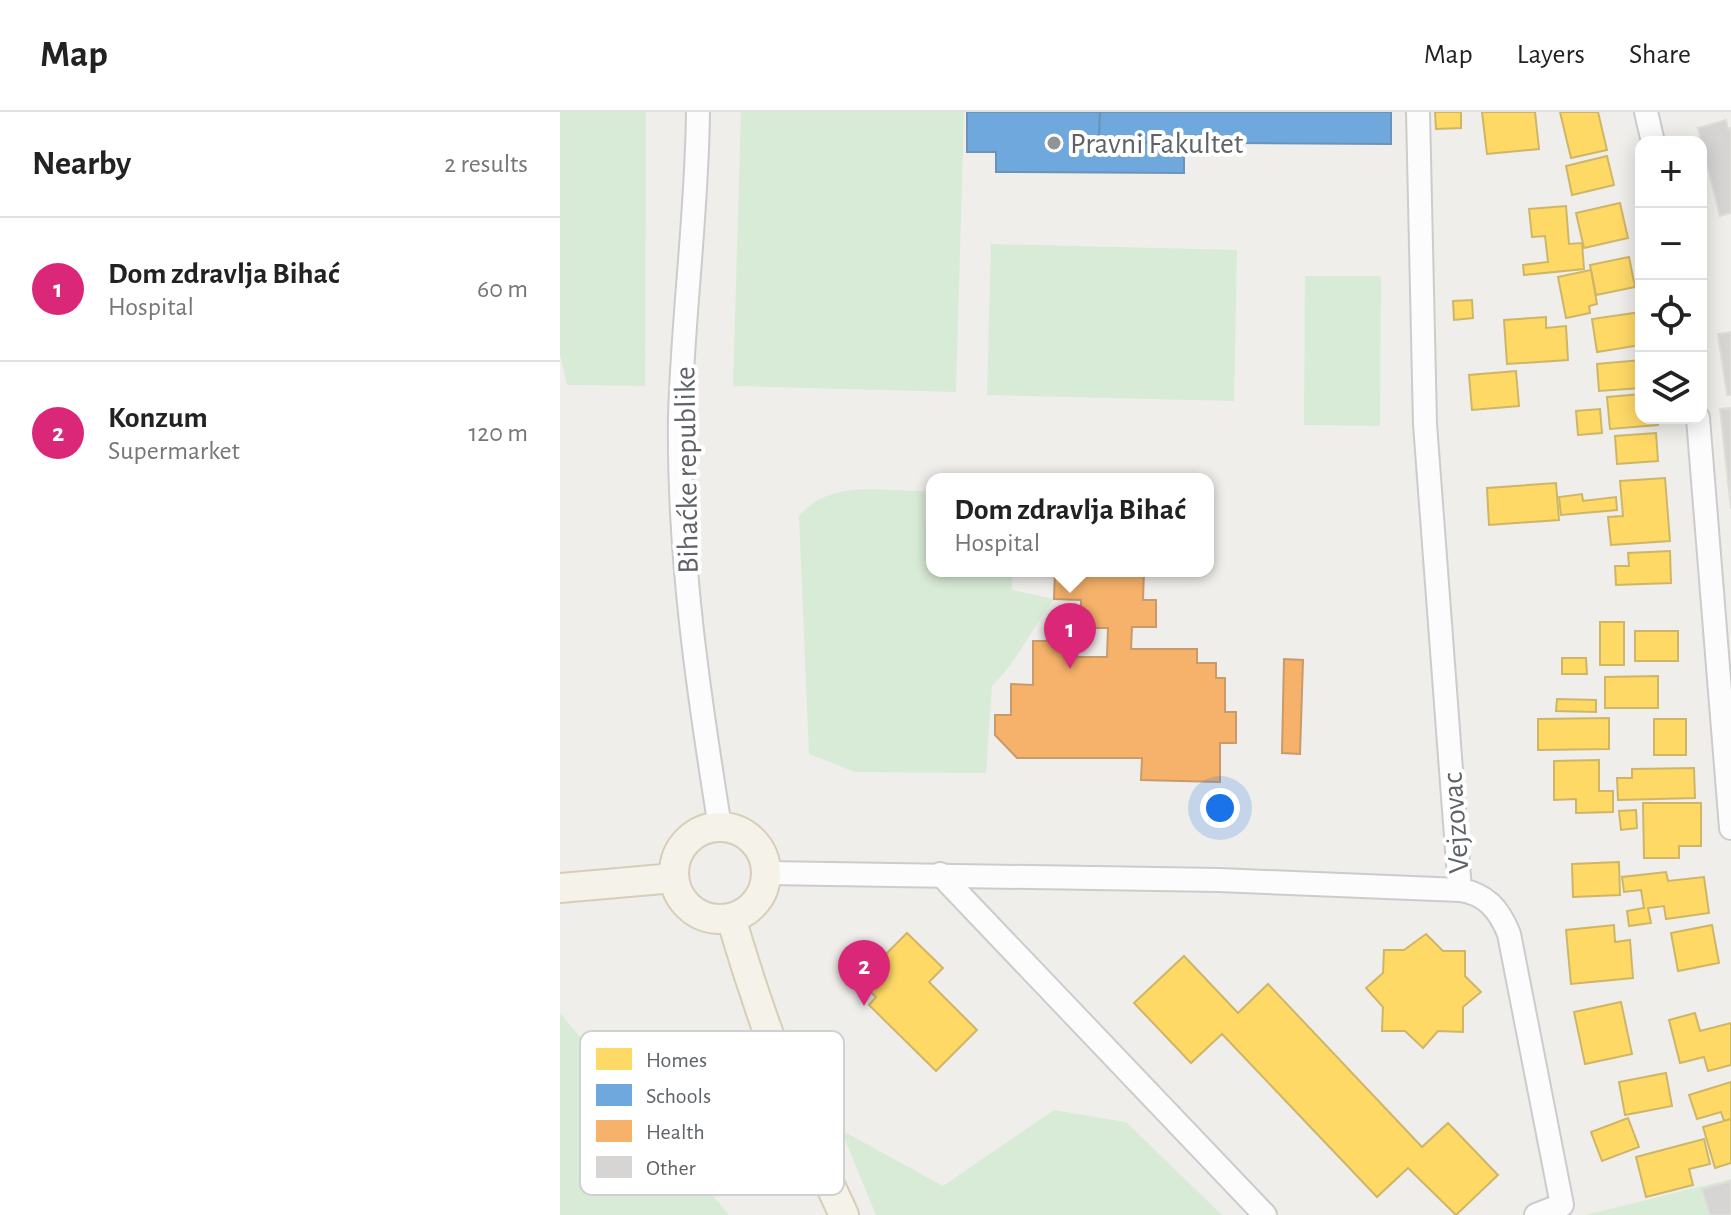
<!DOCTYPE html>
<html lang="en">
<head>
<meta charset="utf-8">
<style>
  body { margin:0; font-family:"Alegreya Sans",sans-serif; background:#f6f6f6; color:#222 }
  .controls { position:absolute; right:24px; top:24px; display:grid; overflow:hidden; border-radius:16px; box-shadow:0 4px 20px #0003 }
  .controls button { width:72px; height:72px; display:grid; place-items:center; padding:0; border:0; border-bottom:2px solid #e0e0e0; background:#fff; color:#222; font:40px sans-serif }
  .you { position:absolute; left:660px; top:696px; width:28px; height:28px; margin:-20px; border:6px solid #fff; border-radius:50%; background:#1a73e8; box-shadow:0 0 0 12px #1a73e833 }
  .badge { display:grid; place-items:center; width:52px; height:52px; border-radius:50%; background:#db2777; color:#fff; font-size:26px; font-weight:700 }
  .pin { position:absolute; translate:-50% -66px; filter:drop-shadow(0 2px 4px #0008) }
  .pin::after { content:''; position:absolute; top:42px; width:28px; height:24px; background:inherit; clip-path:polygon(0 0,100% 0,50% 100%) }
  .popup { position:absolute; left:366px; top:361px; width:288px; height:104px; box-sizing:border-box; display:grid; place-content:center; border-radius:16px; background:#fff; filter:drop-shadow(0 2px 6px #0005); font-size:26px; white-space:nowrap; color:#767676 }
  .popup b { font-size:30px; color:#222 }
  .popup::after { content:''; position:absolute; left:50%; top:100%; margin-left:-16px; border:16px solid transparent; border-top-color:#fff }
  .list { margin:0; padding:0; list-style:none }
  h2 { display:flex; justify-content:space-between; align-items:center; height:104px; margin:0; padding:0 32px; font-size:34px }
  h2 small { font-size:26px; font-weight:400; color:#767676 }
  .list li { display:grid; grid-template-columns:52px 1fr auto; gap:24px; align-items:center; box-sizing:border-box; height:144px; padding:0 32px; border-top:2px solid #e0e0e0 }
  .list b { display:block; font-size:30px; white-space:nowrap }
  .list p { margin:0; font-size:26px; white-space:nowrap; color:#767676 }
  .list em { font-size:26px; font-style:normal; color:#767676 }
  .icon { flex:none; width:44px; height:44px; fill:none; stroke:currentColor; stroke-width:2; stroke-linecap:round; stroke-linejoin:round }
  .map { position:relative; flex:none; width:1171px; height:1103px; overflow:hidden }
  header { display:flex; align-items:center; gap:48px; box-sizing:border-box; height:112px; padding:0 40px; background:#fff; border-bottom:2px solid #e0e0e0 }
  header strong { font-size:38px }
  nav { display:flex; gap:44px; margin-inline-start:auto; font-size:28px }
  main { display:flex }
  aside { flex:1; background:#fff }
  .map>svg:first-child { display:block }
  .green { fill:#d8ebd6 }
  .homes { fill:#ffd966; stroke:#cfb667; stroke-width:2 }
  .schools { fill:#6fa8dc; stroke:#6a93b9; stroke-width:2 }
  .health { fill:#f6b26b; stroke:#c99a6a; stroke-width:2 }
  .building { fill:#d6d5d3; stroke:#deddd9; stroke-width:2 }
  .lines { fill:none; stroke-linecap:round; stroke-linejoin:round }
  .minor-casing { stroke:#cbcccc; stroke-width:26 }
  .major-casing { stroke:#d7ceb8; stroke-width:32 }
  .minor { stroke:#fdfcfc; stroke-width:22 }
  .major { stroke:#f4f2e9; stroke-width:28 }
  .poi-dot { fill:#919496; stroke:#fff; stroke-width:3 }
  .labels { text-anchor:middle; stroke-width:8; stroke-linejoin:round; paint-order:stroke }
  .poi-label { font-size:30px; fill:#5f6368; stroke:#fff; text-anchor:start }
  .street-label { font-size:30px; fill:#5f6368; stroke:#fff }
  .key { fill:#fff; stroke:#cfd0d2; stroke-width:2 }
  .key-label { font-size:22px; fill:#5f6368 }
</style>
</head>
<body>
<header>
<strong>Map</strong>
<nav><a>Map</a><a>Layers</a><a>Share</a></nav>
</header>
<main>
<aside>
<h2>Nearby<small>2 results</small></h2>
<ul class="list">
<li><span class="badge">1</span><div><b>Dom zdravlja Bihać</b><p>Hospital</p></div><em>60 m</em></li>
<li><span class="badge">2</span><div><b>Konzum</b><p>Supermarket</p></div><em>120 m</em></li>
</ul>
</aside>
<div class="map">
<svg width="1171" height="1103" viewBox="0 0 1171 1103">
  <rect width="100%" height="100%" fill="#efeeea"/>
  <g class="green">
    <path d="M 0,0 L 86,0 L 85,274 L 7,273 L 0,242 Z"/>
    <path d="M 181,0 L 404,0 L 396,280 L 173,274 Z"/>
    <path d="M 431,132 L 677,138 L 674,289 L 427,283 Z"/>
    <path d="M 745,164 L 821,164 L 820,314 L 744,313 Z"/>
    <path d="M 365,379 L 365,409 L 372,409 L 372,459 L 452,459 L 452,478 L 494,487 C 472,516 458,548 432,574 L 426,661 L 295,660 L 249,642 L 239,404 C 270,367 320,379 365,379 Z"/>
    <path d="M 0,901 L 169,1103 L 0,1103 Z"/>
    <path d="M 494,998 L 566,1010 L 662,1103 L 316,1103 L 281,1018 L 383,1074 Z"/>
    <path d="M 1171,1067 L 1171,1103 L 1026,1103 Z"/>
  </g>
  <g class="homes">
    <path d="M 875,0 L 901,0 L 901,16 L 876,17 Z"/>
    <path d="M 922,0 L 975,0 L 979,37 L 927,42 Z"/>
    <path d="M 1000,0 L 1038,0 L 1047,38 L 1011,46 Z"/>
    <path d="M 1047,44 L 1054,73 L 1012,83 L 1006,54 Z"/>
    <path d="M 1060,91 L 1068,126 L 1024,136 L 1016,101 Z"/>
    <path d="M 1006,94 L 1009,132 L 1022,131 L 1024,157 L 964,163 L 963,153 L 988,150 L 985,124 L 972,125 L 969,97 Z"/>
    <path d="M 1069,145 L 1075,175 L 1036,183 L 1030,153 Z"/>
    <path d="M 1031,158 L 1037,192 L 1029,194 L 1030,201 L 1006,206 L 998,165 Z"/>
    <path d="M 912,188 L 913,206 L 894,208 L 893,189 Z"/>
    <path d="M 1081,200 L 1081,233 L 1037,240 L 1032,207 Z"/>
    <path d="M 986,205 L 986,216 L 1006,214 L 1008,248 L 947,252 L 944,208 Z"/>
    <path d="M 1081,248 L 1081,276 L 1039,279 L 1037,252 Z"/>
    <path d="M 956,259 L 959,294 L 912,298 L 909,263 Z"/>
    <path d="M 1081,282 L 1081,306 L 1098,306 L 1098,313 L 1050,317 L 1047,285 Z"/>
    <path d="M 1040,297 L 1042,321 L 1018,323 L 1016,299 Z"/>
    <path d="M 1096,321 L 1098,349 L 1057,352 L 1055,324 Z"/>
    <path d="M 1105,366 L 1110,429 L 1051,433 L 1048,405 L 1063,404 L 1060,369 Z"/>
    <path d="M 996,371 L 999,408 L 929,413 L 927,376 Z"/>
    <path d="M 1022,382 L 1023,389 L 1056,385 L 1057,398 L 1001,403 L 999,385 Z"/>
    <path d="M 1110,439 L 1111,471 L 1056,473 L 1055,454 L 1069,454 L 1068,441 Z"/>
    <rect x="1040" y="510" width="24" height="43"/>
    <rect x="1075" y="519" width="43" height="30"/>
    <path d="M 1002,546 L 1026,546 L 1027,562 L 1002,562 Z"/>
    <path d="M 1098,564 L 1098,596 L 1045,596 L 1045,565 Z"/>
    <path d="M 997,587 L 1036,588 L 1036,600 L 996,599 Z"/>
    <path d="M 1049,606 L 1049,637 L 978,638 L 978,607 Z"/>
    <rect x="1094" y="607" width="32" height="36"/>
    <path d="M 1039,648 L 1039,679 L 1053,679 L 1053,700 L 1016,701 L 1016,687 L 994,688 L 994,649 Z"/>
    <path d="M 1134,656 L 1135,686 L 1058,688 L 1057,666 L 1072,666 L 1072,657 Z"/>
    <path d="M 1083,691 L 1141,691 L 1141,734 L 1119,734 L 1119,746 L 1084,746 Z"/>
    <path d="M 1076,698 L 1077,716 L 1061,718 L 1059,699 Z"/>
    <path d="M 1059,750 L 1060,783 L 1013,785 L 1012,752 Z"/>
    <path d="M 1106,760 L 1108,769 L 1144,765 L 1149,801 L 1106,807 L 1104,794 L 1088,796 L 1091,811 L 1069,814 L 1067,799 L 1084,796 L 1081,778 L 1064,780 L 1062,765 Z"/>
    <path d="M 1054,813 L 1055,830 L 1070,828 L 1073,866 L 1011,872 L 1006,818 Z"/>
    <path d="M 1152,813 L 1159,851 L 1118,859 L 1111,821 Z"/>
    <path d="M 347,821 L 383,856 L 369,870 L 417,918 L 376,959 L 309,893 L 316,885 L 299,869 Z"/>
    <path d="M 866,822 L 883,839 L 905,839 L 905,864 L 921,880 L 903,895 L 903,920 L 878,919 L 863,936 L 845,919 L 822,919 L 823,895 L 806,876 L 823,861 L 824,838 L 844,838 Z"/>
    <path d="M 624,844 L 678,901 L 708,872 L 862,1035 L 888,1011 L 938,1063 L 896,1103 L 848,1056 L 817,1085 L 662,922 L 631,951 L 574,891 Z"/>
    <path d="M 1061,890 L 1072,942 L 1025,952 L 1014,900 Z"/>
    <path d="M 1135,901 L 1140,919 L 1171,911 L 1171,953 L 1148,959 L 1144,945 L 1120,951 L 1109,908 Z"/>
    <path d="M 1106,961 L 1112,994 L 1065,1003 L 1059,970 Z"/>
    <path d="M 1171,970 L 1171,1007 L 1164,1009 L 1161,1000 L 1137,1007 L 1129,983 Z"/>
    <path d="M 1068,1006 L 1079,1035 L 1042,1049 L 1031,1020 Z"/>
    <path d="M 1171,1007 L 1171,1051 L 1155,1056 L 1143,1015 Z"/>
    <path d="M 1144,1027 L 1150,1052 L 1129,1057 L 1133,1073 L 1086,1085 L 1076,1045 Z"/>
  </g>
  <g class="schools">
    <path d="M 407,0 L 540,0 L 539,30 L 624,31 L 624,61 L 436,60 L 436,40 L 407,40 Z"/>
    <path d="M 540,0 L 831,0 L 831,32 L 539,30 Z"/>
  </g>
  <g class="health">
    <path d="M 495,459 L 584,459 L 583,488 L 596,488 L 596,515 L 572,515 L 571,537 L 637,537 L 637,551 L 656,551 L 656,566 L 665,566 L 665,600 L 676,600 L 676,631 L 660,631 L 660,670 L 581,668 L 582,646 L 457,646 L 435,623 L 435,603 L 451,603 L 451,572 L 473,573 L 473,529 L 511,529 L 510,545 L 547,545 L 548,516 L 521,516 L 521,488 L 494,487 Z"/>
    <path d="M 724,547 L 743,548 L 740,642 L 722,641 Z"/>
  </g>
  <g class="building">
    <path d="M 1166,8 L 1168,17 L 1171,16 L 1171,101 L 1160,104 L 1138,16 Z"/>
    <path d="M 1171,220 L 1171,283 L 1167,283 L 1158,222 Z"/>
    <path d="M 1171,296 L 1171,397 L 1160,297 Z"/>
    <path d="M 1171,1069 L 1171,1103 L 1150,1103 L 1142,1077 Z"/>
  </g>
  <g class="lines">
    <g class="minor-casing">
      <g id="minor">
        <path d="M 138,0 C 137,101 123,202 120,304 C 118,442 138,579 160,715"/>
        <path d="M 1086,0 L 1093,30"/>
        <path d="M 1138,306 L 1171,716"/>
        <path d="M 207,761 L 659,768 L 900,778 L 865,312 L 858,0"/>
        <path d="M 380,762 L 705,1103"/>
        <path d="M 900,778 C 926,782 939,797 949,822 L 1002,1093 L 976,1103"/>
      </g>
    </g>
    <g class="major-casing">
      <g id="major">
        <circle cx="160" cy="761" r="46"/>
        <path d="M 0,776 L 114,766"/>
        <path d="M 171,806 C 201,908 238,1007 284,1103"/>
      </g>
    </g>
    <use href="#minor" class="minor"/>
    <use href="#major" class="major"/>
  </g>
  <circle class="poi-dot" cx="494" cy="31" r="8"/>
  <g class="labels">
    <g class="poi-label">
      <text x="510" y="41">Pravni Fakultet</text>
    </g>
    <g class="street-label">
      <text transform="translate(126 358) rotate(-91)" y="10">Bihaćke republike</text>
      <text transform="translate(895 711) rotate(-94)" y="10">Vejzovac</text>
    </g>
  </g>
  <rect x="20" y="919" width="264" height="164" rx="12" class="key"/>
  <rect x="36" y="936" width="36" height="22" fill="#ffd966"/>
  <rect x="36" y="972" width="36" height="22" fill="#6fa8dc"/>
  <rect x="36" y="1008" width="36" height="22" fill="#f6b26b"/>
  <rect x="36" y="1044" width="36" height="22" fill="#d6d5d3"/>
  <g class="key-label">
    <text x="86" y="955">Homes</text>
    <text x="86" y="991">Schools</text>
    <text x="86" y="1027">Health</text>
    <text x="86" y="1063">Other</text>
  </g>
</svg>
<div class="controls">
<button>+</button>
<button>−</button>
<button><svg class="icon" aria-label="locate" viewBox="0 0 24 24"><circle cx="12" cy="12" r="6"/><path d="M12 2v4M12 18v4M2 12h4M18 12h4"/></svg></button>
<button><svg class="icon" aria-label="layers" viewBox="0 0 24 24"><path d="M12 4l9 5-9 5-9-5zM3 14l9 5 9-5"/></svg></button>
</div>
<div class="you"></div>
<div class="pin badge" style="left:510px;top:557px">1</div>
<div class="popup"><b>Dom zdravlja Bihać</b>Hospital</div>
<div class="pin badge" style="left:304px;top:894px">2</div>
</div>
</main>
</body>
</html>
